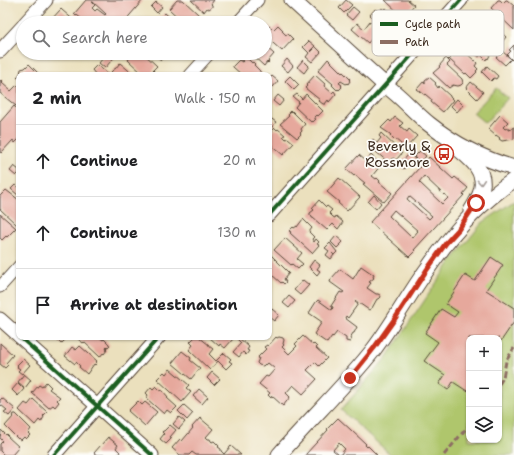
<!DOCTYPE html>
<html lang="en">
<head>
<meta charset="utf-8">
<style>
  body { margin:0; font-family:"Shantell Sans",sans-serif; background:#f2f2f2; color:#202124 }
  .controls { position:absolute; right:12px; bottom:12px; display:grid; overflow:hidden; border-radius:8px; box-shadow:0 1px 3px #0004 }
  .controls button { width:36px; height:36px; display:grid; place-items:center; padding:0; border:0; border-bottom:1px solid #e0e0e0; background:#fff; color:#202124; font:20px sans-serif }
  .stop { position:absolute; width:12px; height:12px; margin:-9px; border:3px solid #c8321e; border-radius:50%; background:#fff }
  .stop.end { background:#c8321e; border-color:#fff; box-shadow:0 1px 4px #0008 }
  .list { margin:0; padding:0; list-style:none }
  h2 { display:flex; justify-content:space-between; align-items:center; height:52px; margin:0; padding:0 16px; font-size:17px }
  h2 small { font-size:13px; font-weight:400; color:#757577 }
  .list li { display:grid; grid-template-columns:26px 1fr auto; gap:12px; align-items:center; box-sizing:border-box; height:72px; padding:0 16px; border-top:1px solid #e0e0e0 }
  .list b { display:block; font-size:15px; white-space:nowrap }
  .list em { font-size:13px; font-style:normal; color:#757577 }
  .icon { flex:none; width:22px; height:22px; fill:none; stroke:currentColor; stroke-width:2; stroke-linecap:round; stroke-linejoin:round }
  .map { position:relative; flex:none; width:514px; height:455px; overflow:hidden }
  .search { position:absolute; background:#fff; box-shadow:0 1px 3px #0004; left:16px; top:16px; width:256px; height:44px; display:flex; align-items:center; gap:10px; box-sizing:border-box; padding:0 14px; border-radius:22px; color:#757577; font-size:15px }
  .panel { position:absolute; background:#fff; box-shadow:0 1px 3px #0004; left:16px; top:72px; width:256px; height:268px; border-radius:8px }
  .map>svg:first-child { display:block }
  .green { fill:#afc66c; stroke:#757845; fill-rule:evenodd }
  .building { fill:#e6a89c; fill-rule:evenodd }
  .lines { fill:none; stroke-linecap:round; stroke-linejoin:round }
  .minor-casing { stroke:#554536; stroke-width:13 }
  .tertiary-casing { stroke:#554536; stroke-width:15 }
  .secondary-casing { stroke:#554536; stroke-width:17 }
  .minor { stroke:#fff; stroke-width:11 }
  .tertiary { stroke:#fff; stroke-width:13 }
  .secondary { stroke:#fff; stroke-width:15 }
  .quiet { stroke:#8d6e63; stroke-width:3; stroke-dasharray:6 3; stroke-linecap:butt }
  .cycleway-casing { stroke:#fdfcf7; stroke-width:6 }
  .cycleway { stroke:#1b5e20; stroke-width:4 }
  .oneway { stroke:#a79f9a }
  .route { stroke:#c8321e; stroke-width:5 }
  .labels { text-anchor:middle; stroke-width:3.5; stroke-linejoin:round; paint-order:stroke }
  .poi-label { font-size:14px; fill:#3b2a1e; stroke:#fdfcf7; text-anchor:end }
  .key { fill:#fdfcf7; stroke:#c3bdb6; stroke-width:1 }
  .key-label { font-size:11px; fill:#3b2a1e }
</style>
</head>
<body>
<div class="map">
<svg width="514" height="455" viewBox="0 0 514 455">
  <rect width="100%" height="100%" fill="#fdfcf7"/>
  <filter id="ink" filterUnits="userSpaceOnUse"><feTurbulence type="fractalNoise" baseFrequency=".025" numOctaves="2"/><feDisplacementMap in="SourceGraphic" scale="8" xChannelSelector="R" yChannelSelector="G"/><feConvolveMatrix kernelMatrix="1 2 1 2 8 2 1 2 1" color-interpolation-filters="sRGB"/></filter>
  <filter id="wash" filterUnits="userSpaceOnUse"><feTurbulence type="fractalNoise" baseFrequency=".012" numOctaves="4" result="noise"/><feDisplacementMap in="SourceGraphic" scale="16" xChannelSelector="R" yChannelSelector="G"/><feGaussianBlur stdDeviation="0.9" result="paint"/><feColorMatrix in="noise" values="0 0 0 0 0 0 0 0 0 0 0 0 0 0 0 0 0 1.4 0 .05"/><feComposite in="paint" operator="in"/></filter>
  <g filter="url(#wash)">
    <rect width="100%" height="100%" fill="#ebe0bd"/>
    <g class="green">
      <path d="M 496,88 L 508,98 L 485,123 L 473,113 Z"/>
      <path d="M 514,201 L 514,455 L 391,455 L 341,410 L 386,358 L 449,264 L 482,223 ZM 469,338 L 499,338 L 499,440 L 469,440 Z"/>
    </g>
    <g id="blocks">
      <g class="building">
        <path d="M 86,0 L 143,0 L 123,23 L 116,23 L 113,20 L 109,23 L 84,23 L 84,21 L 77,15 L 76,16 L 74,14 ZM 92,2 L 93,2 L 106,14 L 105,15 L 97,9 L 95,11 L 92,8 L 95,5 Z"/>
        <path d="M 177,0 L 183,0 L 199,15 L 196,18 L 197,19 L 194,23 L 184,23 L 169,9 Z"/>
        <path d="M 191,0 L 214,0 L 211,4 L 212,5 L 212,7 L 209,9 L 207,8 L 204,12 Z"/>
        <path d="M 346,0 L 352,5 L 344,13 L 339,8 Z"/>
        <path d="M 385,0 L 408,0 L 414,5 L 409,11 L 412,13 L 405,19 Z"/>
        <path d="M 498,0 L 500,0 L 503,3 L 506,0 L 507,0 L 514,6 L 514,30 L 491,8 Z"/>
        <path d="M 156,2 L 162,7 L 157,13 L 151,7 Z"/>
        <path d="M 353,7 L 359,12 L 352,20 L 346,15 Z"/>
        <path d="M 382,8 L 384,10 L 386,8 L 389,11 L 387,13 L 388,14 L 390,12 L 400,22 L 389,33 L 370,15 L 375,9 L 379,12 Z"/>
        <path d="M 61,9 L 62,10 L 77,23 L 51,23 L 50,21 Z"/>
        <path d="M 165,13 L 176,23 L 153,23 L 160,16 L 161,17 Z"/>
        <path d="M 490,17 L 495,21 L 496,20 L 501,25 L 498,29 L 506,37 L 502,42 L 499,39 L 495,42 L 479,27 L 483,22 L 484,24 Z"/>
        <path d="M 370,21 L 389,37 L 381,45 L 379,43 L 381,41 L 377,37 L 373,37 L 368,43 L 352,29 L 357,23 L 364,29 Z"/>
        <path d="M 278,25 L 283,30 L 282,31 L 286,35 L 288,34 L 293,39 L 282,51 L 265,36 L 265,31 L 269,26 L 273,30 Z"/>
        <path d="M 476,32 L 490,45 L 485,50 L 490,55 L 488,59 L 487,58 L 486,60 L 481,55 L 479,57 L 461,41 L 466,35 L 469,38 L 471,35 L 473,37 Z"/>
        <path d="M 309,41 L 315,46 L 310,51 L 311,52 L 316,47 L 321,52 L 312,62 L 306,57 L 309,53 L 303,47 Z"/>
        <path d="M 514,45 L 514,58 L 512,60 L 507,55 L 511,51 L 509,50 Z"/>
        <path d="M 265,46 L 274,54 L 268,61 L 269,62 L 268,63 L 267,62 L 264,66 L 250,53 L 265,53 Z"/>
        <path d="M 459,49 L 462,49 L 477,63 L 475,66 L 478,69 L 476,71 L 477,72 L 471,78 L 466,73 L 465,74 L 449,59 L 456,52 L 458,53 L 458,51 Z"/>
        <path d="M 502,51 L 511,59 L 505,65 L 496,57 Z"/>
        <path d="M 107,53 L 116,53 L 117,54 L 105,68 L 99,63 Z"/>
        <path d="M 134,53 L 143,53 L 157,66 L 153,70 L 154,71 L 151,74 L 150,73 L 148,75 L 144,75 L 128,60 Z"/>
        <path d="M 152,53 L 166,53 L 161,60 Z"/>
        <path d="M 243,56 L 247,59 L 248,59 L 252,63 L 253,62 L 255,64 L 254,65 L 260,71 L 260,72 L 261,73 L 259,75 L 242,75 L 233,67 L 233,66 L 239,60 L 242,62 L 243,61 L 240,59 Z"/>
        <path d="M 446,58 L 450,62 L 447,65 L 462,79 L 463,83 L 461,85 L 458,86 L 453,85 L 449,88 L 433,73 L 440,67 L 439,66 Z"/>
        <path d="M 287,59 L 293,66 L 288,72 L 281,66 Z"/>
        <path d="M 328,59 L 342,73 L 343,72 L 350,79 L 349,80 L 350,81 L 348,84 L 347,83 L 346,84 L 341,81 L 339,83 L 342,85 L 341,86 L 342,87 L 339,90 L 338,89 L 337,90 L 332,85 L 333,84 L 318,71 Z"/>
        <path d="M 303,60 L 309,66 L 304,73 L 297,67 Z"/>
        <path d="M 120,63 L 134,75 L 113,75 L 111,74 L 112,73 L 111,72 L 114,69 L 115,69 Z"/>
        <path d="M 29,64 L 40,75 L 19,75 L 19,79 L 17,77 L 20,74 L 21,69 L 25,68 Z"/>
        <path d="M 97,65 L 102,69 L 109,75 L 97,75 L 96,74 L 96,75 L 92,70 Z"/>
        <path d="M 487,66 L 498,76 L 496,79 L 494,78 L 491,81 L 482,72 Z"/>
        <path d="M 315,75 L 325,84 L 324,86 L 332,93 L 334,91 L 336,94 L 329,102 L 328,100 L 325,104 L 323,104 L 319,101 L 320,100 L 305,88 L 307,86 L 306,85 Z"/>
        <path d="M 272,76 L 278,81 L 273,87 L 269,84 L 269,79 Z"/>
        <path d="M 290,76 L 299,85 L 294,90 L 285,81 Z"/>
        <path d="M 429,77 L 436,83 L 435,84 L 438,88 L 439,86 L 450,96 L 450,97 L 453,100 L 443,112 L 431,102 L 432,100 L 425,94 L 425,95 L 417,89 L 424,81 L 425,83 L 425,80 Z"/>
        <path d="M 1,80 L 3,82 L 2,83 L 11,91 L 17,85 L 19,87 L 19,105 L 18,104 L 16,106 L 0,93 L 0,81 Z"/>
        <path d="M 471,82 L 483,92 L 477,99 L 466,88 Z"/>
        <path d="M 297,94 L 302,99 L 306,94 L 323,111 L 318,116 L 317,115 L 315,117 L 315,119 L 316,119 L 313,122 L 312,121 L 311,122 L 295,107 L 299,102 L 293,97 Z"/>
        <path d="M 278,95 L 284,100 L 279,106 L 273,101 Z"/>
        <path d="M 457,99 L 463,105 L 457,112 L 451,106 Z"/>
        <path d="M 14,106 L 19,111 L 19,139 L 15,143 L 13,140 L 1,153 L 0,152 L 0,122 Z"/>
        <path d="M 290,111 L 291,112 L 292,111 L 305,124 L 301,129 L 302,131 L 300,133 L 301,134 L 297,138 L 280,124 L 289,116 L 288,115 L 290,113 L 289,112 Z"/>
        <path d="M 500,115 L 508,122 L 503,127 L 505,129 L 509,127 L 509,130 L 512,129 L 512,128 L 514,127 L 514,139 L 502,141 L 499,139 L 500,138 L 496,135 L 496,136 L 488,129 Z"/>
        <path d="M 269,117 L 276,122 L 271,128 L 269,126 Z"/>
        <path d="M 395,117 L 403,123 L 400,126 L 407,132 L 409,129 L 417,136 L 406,148 L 395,139 L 394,140 L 390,136 L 391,135 L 390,134 L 381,128 L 389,120 L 391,122 Z"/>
        <path d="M 275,128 L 277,130 L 278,129 L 285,135 L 283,136 L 286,139 L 288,138 L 294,143 L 283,155 L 269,143 L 269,134 Z"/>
        <path d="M 381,133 L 402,153 L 396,160 L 393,158 L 389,163 L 368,145 L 373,139 L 377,143 L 381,138 L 379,136 Z"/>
        <path d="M 420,151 L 426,156 L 420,163 L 414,157 Z"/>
        <path d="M 409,154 L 416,160 L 410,167 L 408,165 L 404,169 L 399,165 Z"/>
        <path d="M 359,155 L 366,161 L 371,155 L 381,165 L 372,176 L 376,179 L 377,178 L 380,181 L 379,182 L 392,193 L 384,202 L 363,184 L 365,183 L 355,175 L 354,176 L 346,169 Z"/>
        <path d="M 429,157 L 453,179 L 455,177 L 468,188 L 463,194 L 464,195 L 414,250 L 415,251 L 409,257 L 370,222 ZM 424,176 L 444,195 L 445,194 L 448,198 L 442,204 L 419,182 ZM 409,196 L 432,216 L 429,219 L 407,199 ZM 394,210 L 418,231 L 412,238 L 389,216 Z"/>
        <path d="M 14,166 L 19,170 L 19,173 L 16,176 L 10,171 Z"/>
        <path d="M 339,178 L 360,197 L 347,211 L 338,203 L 339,202 L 327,192 Z"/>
        <path d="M 15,185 L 19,188 L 19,196 L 11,189 Z"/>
        <path d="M 6,190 L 19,200 L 19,223 L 17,225 L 0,209 L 0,196 Z"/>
        <path d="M 374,195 L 381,203 L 376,209 L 368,202 Z"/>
        <path d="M 319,200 L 326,207 L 327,206 L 332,210 L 329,213 L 333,217 L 335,218 L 336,216 L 343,222 L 338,229 L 333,224 L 327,230 L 313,218 L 312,218 L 312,217 L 310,215 L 310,213 L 314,210 L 312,208 Z"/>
        <path d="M 0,214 L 16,228 L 7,237 L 6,236 L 2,240 L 0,238 Z"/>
        <path d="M 303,219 L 312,228 L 309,232 L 314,237 L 312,239 L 314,242 L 316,239 L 319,242 L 317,244 L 319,245 L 312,253 L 290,233 L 291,232 L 289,231 L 293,227 L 294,228 L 297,226 L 297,227 Z"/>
        <path d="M 336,236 L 343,242 L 337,248 L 331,242 Z"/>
        <path d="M 285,238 L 302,253 L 297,259 L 303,264 L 298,269 L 292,264 L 291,265 L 274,250 Z"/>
        <path d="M 330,243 L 337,252 L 334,255 L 332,253 L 334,255 L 331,259 L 326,255 L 329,251 L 325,248 Z"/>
        <path d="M 271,255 L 289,273 L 284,279 L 286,282 L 284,284 L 282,282 L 281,283 L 271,274 L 269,273 L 269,257 Z"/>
        <path d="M 491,257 L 503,265 L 486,290 L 514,308 L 514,322 L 499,344 L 499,338 L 469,338 L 469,389 L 467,391 L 453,382 L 448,390 L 439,384 L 445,375 L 424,361 L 438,342 L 425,333 L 441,309 L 454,317 L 458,312 L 446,304 L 465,275 L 475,281 Z"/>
        <path d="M 314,260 L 320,265 L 317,269 L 320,271 L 317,275 L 309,267 Z"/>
        <path d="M 361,266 L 374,275 L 373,277 L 374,278 L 369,282 L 371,283 L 367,288 L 376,294 L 378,294 L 380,295 L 381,297 L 379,299 L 377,299 L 372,308 L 369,310 L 356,301 L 355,302 L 358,304 L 348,318 L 346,316 L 345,318 L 357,327 L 354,333 L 353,333 L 350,338 L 351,340 L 350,342 L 346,341 L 346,338 L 337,332 L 333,337 L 332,336 L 327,343 L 314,334 L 322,322 L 309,313 L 316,302 L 318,300 L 332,310 L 333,307 L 331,306 L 340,292 L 342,293 L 344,292 L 330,282 L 331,279 L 340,269 L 353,279 Z"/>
        <path d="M 303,280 L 309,285 L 300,295 L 294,290 Z"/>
        <path d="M 289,296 L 295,301 L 289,308 L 283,303 Z"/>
        <path d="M 272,309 L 279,315 L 274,321 L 269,317 L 269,313 Z"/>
        <path d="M 303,336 L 313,345 L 314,344 L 317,347 L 316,348 L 327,358 L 319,366 L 315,362 L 307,370 L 317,379 L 303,394 L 293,385 L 286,393 L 290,397 L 283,406 L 272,396 L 271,398 L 268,395 L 270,393 L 259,384 L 266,376 L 268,377 L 275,369 L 268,363 L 266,365 L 265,364 L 263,366 L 259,365 L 257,363 L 259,358 L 258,357 L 266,349 L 264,347 L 267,345 L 268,346 L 276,337 L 277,338 L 279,337 L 283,338 L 284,340 L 283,344 L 284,345 L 282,347 L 289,354 L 297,346 L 295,344 Z"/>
        <path d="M 58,337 L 68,337 L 61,344 L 56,339 Z"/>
        <path d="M 79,337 L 85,337 L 86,338 L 87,337 L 99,337 L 103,340 L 104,339 L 109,344 L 109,345 L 110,345 L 108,347 L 107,346 L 106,347 L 107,347 L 106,349 L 107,350 L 104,354 L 103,353 L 100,357 L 84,342 L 83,343 L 78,339 Z"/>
        <path d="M 195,337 L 199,337 L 209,345 L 209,346 L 213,349 L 209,354 L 216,361 L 224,353 L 231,359 L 229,361 L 232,363 L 226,369 L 218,361 L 210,370 L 189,350 L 193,345 L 190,342 Z"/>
        <path d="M 209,337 L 231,337 L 233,339 L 225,348 L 220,344 L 219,346 Z"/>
        <path d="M 238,337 L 249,347 L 247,350 L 249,351 L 246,355 L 243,352 L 239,357 L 233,352 L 241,343 L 237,339 Z"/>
        <path d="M 0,343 L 13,355 L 6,363 L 8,365 L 5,368 L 0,364 Z"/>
        <path d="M 80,346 L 97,361 L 96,362 L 97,363 L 95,365 L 94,364 L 87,374 L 79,367 L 80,366 L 76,362 L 75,364 L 65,356 L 72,347 L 76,350 Z"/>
        <path d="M 182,351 L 191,358 L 190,360 L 200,368 L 191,379 L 172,363 Z"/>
        <path d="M 23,359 L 30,365 L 22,374 L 18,371 L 20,369 L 17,367 L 18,366 L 17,365 Z"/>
        <path d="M 170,369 L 189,385 L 186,388 L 191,392 L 182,402 L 157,379 L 164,372 L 166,374 Z"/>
        <path d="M 212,372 L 220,379 L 214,385 L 207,378 Z"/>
        <path d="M 24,374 L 31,380 L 25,388 L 18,382 Z"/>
        <path d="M 46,382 L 51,387 L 49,389 L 60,397 L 57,400 L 59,402 L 55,407 L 53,405 L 49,408 L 32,393 L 39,385 L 42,387 Z"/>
        <path d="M 18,383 L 24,389 L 18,396 L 12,390 Z"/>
        <path d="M 156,386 L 160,390 L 163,391 L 168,397 L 167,398 L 177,407 L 171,413 L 167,410 L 164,414 L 146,398 L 148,395 L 146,393 L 151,387 L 153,389 Z"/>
        <path d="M 199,389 L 208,397 L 202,404 L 193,396 Z"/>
        <path d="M 2,398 L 15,409 L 9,416 L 4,412 L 7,410 L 1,405 L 0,406 L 0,400 Z"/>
        <path d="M 33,399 L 47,412 L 43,416 L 44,417 L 41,422 L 39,420 L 35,425 L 19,410 L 25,403 L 28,405 Z"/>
        <path d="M 138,401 L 142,405 L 145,402 L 157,412 L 145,426 L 128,411 Z"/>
        <path d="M 184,405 L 193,413 L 187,420 L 178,411 Z"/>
        <path d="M 14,414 L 16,414 L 31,429 L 28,433 L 30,435 L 26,439 L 24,437 L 21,440 L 18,438 L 18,439 L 5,426 L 14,416 L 13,416 Z"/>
        <path d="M 179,417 L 185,422 L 179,429 L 173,424 Z"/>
        <path d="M 200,418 L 213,429 L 206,437 L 208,439 L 210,439 L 211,441 L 212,442 L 214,441 L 219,446 L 218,447 L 221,449 L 221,451 L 224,454 L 231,446 L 241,455 L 196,455 L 192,452 L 189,455 L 180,455 L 172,448 L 180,439 L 182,441 L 193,428 L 192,427 Z"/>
        <path d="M 338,418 L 366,444 L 365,445 L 367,447 L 368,446 L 377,455 L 340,455 L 345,449 L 339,443 L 333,450 L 339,455 L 305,455 L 328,430 L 327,429 Z"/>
        <path d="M 170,425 L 176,430 L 170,437 L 172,438 L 166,444 L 160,439 L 164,434 L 162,432 L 163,431 L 164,431 Z"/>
        <path d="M 1,430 L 6,435 L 7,434 L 8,435 L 7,436 L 19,447 L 12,455 L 4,455 L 0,451 L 0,444 L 3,441 L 0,438 Z"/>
        <path d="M 108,437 L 118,445 L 116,448 L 120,452 L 118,455 L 97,455 L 94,453 Z"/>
      </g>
    </g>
  </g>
  <g filter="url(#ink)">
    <use href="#blocks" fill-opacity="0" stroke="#554536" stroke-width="1"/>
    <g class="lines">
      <g class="minor-casing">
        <g id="minor">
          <path d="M 237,23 L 258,0"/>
          <path d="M 190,75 L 210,53"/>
          <path d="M 0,287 L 19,266"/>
        </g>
      </g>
      <g class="tertiary-casing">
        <g id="tertiary">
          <path d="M 25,23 L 46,0"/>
          <path d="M 0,51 L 23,26"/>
          <path d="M 269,215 L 461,0"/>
          <path d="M 0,319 L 19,336"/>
          <path d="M 20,337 L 152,455"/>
          <path d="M 54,455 L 159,337"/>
        </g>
      </g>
      <g class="secondary-casing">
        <g id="secondary">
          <path d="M 292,0 L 385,85 C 401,96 414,112 429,124 C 454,144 483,159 514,168"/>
          <path d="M 461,151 C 467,156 473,161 477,167 C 488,183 480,197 471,211"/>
          <path d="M 279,455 C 310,419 345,386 374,349 C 393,324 408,296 426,271 C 449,237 479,203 514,180"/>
        </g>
      </g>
      <use href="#minor" class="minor"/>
      <use href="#tertiary" class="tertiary"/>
      <use href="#secondary" class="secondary"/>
      <g class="quiet">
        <path d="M 499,384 L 503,378 L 506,361 L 514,348"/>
        <path d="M 444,455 L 469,425"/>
      </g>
      <g class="cycleway-casing">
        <g id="cycleway">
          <path d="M 269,215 L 461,0"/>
          <path d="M 20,337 L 152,455"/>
          <path d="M 54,455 L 159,337"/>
        </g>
      </g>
      <use href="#cycleway" class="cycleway"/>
    </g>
    <defs><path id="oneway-chevron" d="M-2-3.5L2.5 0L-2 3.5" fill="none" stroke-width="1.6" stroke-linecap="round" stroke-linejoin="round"/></defs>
    <use class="oneway" href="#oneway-chevron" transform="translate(481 182) rotate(86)"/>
  </g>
  <g class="lines" filter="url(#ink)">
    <path class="route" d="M 350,378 L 374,348 L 396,317 L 426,271 L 446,243 L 458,230 L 476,203"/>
  </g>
  <defs>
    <g id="bus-ring" transform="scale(1)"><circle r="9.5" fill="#fdfcf7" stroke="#c8321e" stroke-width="1.5"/><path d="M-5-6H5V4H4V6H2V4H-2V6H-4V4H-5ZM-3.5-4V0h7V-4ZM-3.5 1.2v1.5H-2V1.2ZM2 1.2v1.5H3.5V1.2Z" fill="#c8321e"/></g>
  </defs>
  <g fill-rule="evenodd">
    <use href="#bus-ring" x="444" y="154"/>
  </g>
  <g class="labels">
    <g class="poi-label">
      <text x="430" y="151">Beverly &amp;<tspan x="430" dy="16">Rossmore</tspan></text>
    </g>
  </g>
  <rect x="372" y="10" width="132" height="46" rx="6" class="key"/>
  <rect x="380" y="22" width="18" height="4" fill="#1b5e20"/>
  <rect x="380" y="40" width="18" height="4" fill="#8d6e63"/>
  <g class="key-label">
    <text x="405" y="28">Cycle path</text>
    <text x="405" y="46">Path</text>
  </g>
</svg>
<div class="controls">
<button>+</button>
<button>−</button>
<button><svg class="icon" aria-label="layers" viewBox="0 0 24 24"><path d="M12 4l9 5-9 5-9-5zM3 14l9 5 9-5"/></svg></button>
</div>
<div class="stop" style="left:476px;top:203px"></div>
<div class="stop end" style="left:350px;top:378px"></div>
<div class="search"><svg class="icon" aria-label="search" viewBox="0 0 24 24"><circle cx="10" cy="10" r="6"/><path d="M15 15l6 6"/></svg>Search here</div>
<section class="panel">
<h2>2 min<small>Walk · 150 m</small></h2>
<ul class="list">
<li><svg class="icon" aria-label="ahead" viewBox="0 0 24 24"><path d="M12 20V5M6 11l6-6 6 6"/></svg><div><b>Continue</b></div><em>20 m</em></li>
<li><svg class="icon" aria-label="ahead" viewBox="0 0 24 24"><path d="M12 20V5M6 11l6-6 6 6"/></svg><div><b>Continue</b></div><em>130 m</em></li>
<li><svg class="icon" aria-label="arrive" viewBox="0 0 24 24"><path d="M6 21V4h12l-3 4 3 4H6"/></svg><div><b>Arrive at destination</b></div></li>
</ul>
</section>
</div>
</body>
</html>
